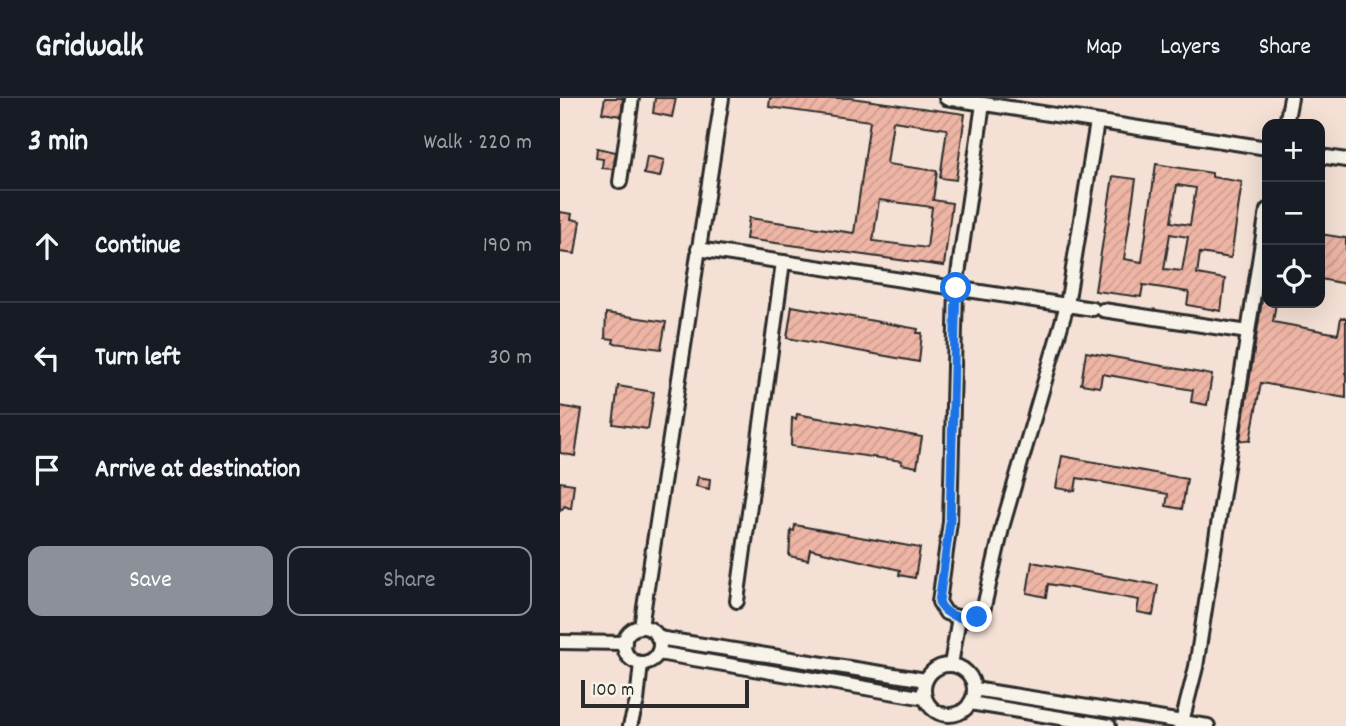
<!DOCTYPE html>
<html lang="en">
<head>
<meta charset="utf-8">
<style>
  body { margin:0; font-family:Dekko,sans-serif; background:#20242c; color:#f1f3f6 }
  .controls { position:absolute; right:21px; top:21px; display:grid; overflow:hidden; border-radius:14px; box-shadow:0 7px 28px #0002 }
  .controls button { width:63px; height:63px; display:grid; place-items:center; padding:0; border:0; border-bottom:2px solid #363941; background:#171b24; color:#f1f3f6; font:35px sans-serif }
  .scale { position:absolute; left:21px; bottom:18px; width:168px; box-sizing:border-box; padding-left:7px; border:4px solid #2b2b2b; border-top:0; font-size:19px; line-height:24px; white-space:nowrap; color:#2b2b2b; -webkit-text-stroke:5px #f7f3e8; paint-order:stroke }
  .stop { position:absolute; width:21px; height:21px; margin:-16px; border:5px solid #1a73e8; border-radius:50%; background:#fff }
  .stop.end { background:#1a73e8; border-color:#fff; box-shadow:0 2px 7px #0008 }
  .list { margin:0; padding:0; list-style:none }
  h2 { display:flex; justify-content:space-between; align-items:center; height:91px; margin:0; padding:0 28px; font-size:30px }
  h2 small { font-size:23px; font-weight:400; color:#9ea1a6 }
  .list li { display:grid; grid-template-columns:46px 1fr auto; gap:21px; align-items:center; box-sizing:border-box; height:112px; padding:0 28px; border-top:2px solid #363941 }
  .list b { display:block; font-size:26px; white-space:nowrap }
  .list em { font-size:23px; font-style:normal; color:#9ea1a6 }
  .actions { display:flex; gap:14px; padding:21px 28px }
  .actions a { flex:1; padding:16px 0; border:2px solid #8c9099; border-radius:14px; text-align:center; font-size:24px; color:#8c9099 }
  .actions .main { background:#8c9099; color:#fff }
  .icon { flex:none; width:38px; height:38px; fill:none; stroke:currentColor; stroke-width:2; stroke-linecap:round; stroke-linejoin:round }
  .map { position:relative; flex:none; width:786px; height:628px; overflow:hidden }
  header { display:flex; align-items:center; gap:42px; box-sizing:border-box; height:98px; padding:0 35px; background:#171b24; border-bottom:2px solid #363941 }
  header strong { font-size:33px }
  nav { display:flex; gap:38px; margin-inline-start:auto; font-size:24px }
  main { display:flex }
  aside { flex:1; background:#171b24 }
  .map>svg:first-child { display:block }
  .building { fill:url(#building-hatch); stroke:#2b2b2b; stroke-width:2; fill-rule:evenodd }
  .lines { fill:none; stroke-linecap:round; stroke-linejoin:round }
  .minor-casing { stroke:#2b2b2b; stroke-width:18 }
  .minor { stroke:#f7f3e8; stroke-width:12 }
  .route { stroke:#1a73e8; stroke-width:9 }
</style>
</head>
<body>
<header>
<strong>Gridwalk</strong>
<nav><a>Map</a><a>Layers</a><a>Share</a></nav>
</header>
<main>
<aside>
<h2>3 min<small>Walk · 220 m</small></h2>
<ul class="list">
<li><svg class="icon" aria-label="ahead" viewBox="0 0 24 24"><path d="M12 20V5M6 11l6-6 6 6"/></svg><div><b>Continue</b></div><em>190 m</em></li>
<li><svg class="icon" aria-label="left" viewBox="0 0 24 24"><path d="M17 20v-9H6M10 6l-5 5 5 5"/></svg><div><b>Turn left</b></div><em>30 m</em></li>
<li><svg class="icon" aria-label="arrive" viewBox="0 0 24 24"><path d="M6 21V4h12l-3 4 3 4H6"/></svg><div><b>Arrive at destination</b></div></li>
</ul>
<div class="actions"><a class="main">Save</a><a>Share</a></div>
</aside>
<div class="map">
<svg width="786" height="628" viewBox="0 0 786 628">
  <defs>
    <pattern id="building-hatch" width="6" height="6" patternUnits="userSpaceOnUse" patternTransform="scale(1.75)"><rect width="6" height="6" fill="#eeb5a5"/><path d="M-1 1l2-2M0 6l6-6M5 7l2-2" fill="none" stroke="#cc9c8e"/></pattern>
  </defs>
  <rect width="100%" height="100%" fill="#f4e0d4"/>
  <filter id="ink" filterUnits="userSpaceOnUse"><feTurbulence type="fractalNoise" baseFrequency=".0143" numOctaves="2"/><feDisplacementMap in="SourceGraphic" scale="14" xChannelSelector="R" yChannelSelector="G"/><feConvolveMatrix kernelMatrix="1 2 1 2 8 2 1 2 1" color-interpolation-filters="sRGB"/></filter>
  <g filter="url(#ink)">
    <g class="building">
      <path d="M 45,0 L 63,0 L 61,18 L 42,15 Z"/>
      <path d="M 95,0 L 116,0 L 112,19 L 93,15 Z"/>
      <path d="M 210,0 L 291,0 L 405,16 L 396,82 L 380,80 L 387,31 L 333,23 L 327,66 L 377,73 L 373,102 L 392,105 L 384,168 L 186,141 L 189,120 L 294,135 L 310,23 L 209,9 ZM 319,102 L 372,109 L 367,150 L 313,143 Z"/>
      <path d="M 37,50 L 56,54 L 53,71 L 42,70 L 43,61 L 36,60 Z"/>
      <path d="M 87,58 L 104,62 L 100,79 L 84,76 Z"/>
      <path d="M 596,66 L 652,75 L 652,79 L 682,84 L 671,160 L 640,155 L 637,176 L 665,181 L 661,213 L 627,207 L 629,194 L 583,187 L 581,199 L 535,193 L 553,78 L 576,81 L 564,161 L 582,164 ZM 617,87 L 636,90 L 630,127 L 611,124 ZM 610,136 L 628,139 L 622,173 L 604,171 Z"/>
      <path d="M 0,114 L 12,116 L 11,121 L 20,123 L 15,156 L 0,154 Z"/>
      <path d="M 760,136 L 786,140 L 786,186 L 760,181 Z"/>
      <path d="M 706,177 L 707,205 L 716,205 L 713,224 L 778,236 L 781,220 L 786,220 L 786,300 L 701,285 L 690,343 L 680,342 Z"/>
      <path d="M 232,208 L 358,231 L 357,235 L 362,235 L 359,264 L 227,240 Z"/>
      <path d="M 46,215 L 106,224 L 101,251 L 53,245 L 54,241 L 45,240 Z"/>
      <path d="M 526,254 L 652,277 L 647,307 L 631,304 L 633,292 L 542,276 L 540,289 L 521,286 Z"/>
      <path d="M 58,288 L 94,294 L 88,331 L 53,326 Z"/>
      <path d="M 0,308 L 22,312 L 15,358 L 0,355 Z"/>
      <path d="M 237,316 L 362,339 L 357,369 L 341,366 L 342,363 L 231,348 L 232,320 L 236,321 Z"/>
      <path d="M 502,358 L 627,381 L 622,411 L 606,408 L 608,396 L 517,380 L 515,393 L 496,390 Z"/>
      <path d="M 138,379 L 150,381 L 149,391 L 136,388 Z"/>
      <path d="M 0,384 L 14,386 L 11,411 L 5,408 L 0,413 Z"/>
      <path d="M 235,427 L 360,450 L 355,480 L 339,477 L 340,472 L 250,451 L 248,462 L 229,458 L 231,432 L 234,433 Z"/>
      <path d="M 472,464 L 598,487 L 593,517 L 577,514 L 579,502 L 488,486 L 486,499 L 467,495 Z"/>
    </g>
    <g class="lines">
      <g class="minor-casing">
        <g id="minor">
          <path d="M 386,0 L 707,50"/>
          <path d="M 423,6 L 396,190 L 390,424 L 379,504 L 386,515 C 398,520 413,525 423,513 L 443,426 L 507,207 L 537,24"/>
          <path d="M 726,26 L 731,0"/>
          <path d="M 760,58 L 786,62"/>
          <path d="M 60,84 L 72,0"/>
          <path d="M 138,151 L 533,211"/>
          <path d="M 543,212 L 688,234"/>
          <path d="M 177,503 L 223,164"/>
          <path d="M 81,529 L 162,0"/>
          <circle cx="82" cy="547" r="18"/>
          <path d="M 98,540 L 366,582"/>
          <path d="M 0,544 L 65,545"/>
          <path d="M 98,555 L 365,600"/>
          <path d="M 391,567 L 399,519"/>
          <circle cx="389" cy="592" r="25"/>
          <path d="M 414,591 L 648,628"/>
          <path d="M 410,605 L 549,628"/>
          <path d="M 70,628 L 77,603 L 81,565"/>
          <path d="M 621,628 L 636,569 L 707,112"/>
        </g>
      </g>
      <use href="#minor" class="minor"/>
    </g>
  </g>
  <g class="lines" filter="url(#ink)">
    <path class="route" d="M 396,190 L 390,424 L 379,504 C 385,518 403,523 417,519"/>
  </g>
</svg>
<div class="controls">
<button>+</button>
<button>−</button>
<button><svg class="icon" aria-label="locate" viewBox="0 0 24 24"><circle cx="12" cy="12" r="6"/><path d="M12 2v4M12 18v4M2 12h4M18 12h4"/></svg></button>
</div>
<div class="scale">100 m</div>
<div class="stop" style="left:396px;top:190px"></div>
<div class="stop end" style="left:417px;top:519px"></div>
</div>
</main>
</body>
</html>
